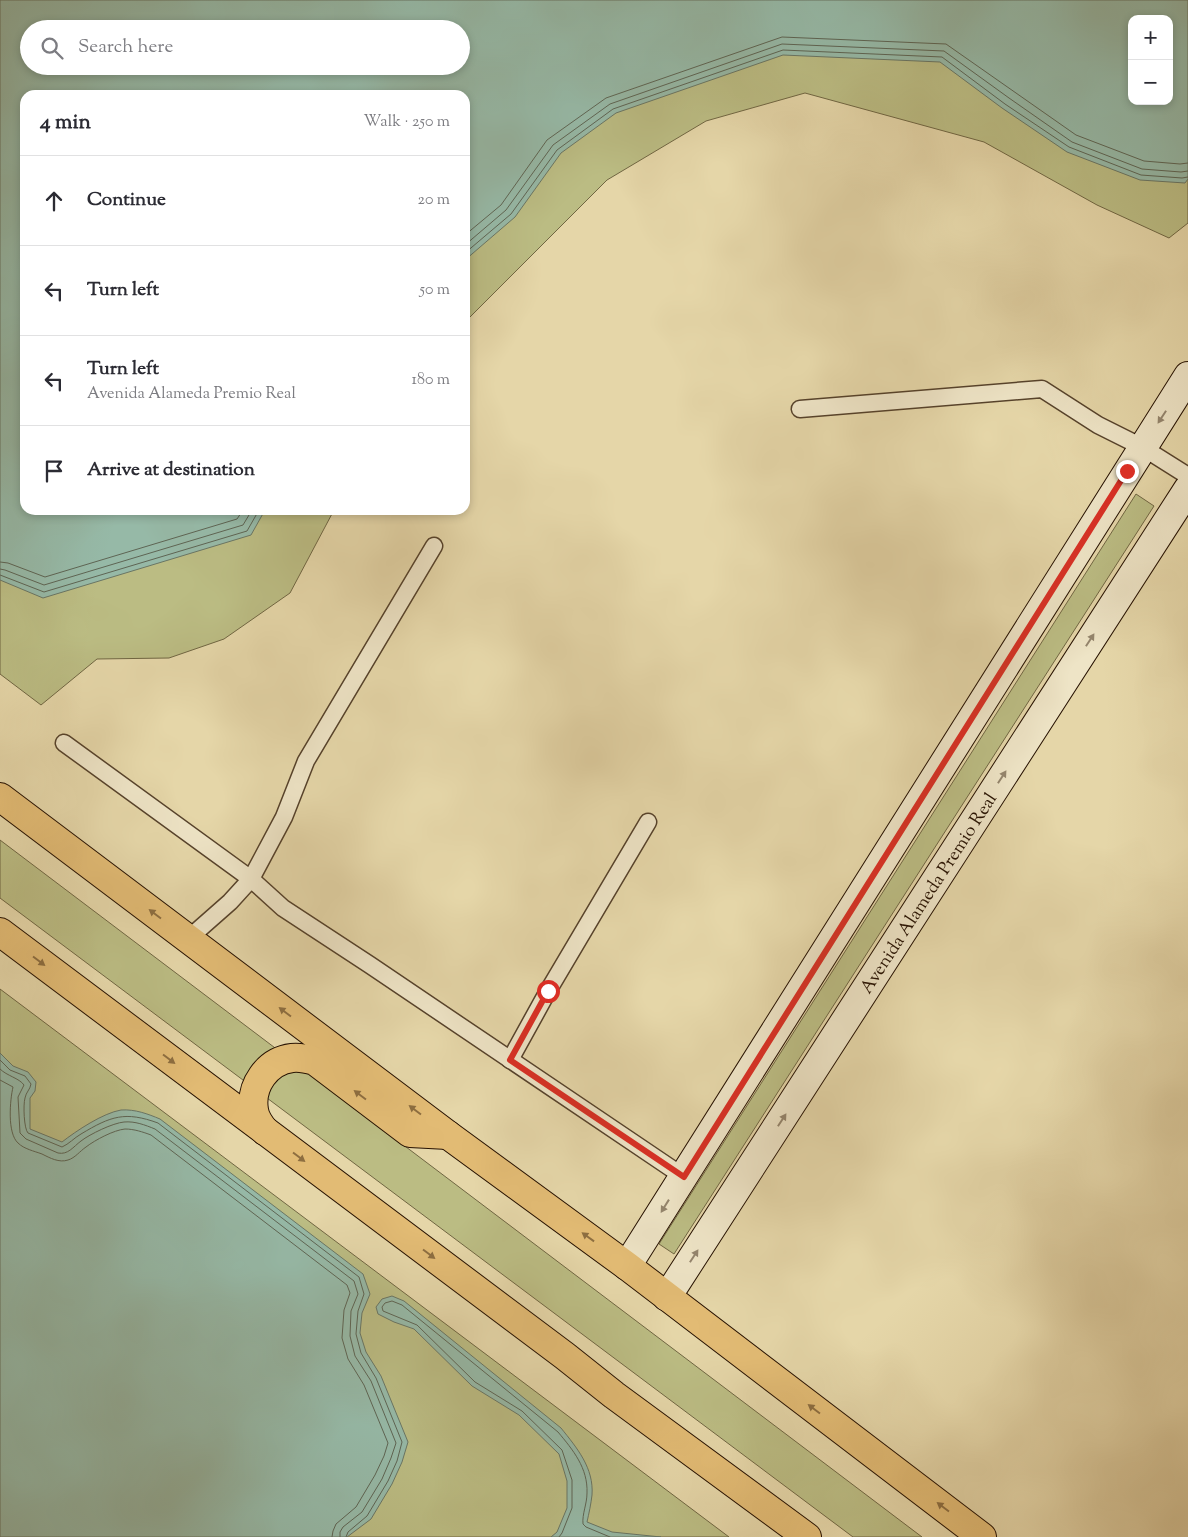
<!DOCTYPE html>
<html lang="en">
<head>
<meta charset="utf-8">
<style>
  body { margin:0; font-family:"Sorts Mill Goudy",serif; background:#f2f2f3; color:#2b2b33 }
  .controls { position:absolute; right:15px; top:15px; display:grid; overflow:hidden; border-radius:10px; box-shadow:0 2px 8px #0003 }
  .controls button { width:45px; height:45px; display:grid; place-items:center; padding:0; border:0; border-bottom:1px solid #e1e1e2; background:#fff; color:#2b2b33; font:25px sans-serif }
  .stop { position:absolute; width:15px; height:15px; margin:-11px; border:4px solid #d93025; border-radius:50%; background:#fff }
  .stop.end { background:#d93025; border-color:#fff; box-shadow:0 1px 5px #0008 }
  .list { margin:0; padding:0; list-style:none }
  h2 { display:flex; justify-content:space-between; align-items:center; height:65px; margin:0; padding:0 20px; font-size:21px }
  h2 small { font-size:16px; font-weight:400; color:#7c7c81 }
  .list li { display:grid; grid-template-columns:32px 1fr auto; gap:15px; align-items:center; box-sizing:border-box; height:90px; padding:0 20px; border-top:1px solid #e1e1e2 }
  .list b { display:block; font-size:19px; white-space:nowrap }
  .list p { margin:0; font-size:16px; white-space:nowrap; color:#7c7c81 }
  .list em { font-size:16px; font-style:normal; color:#7c7c81 }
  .icon { flex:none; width:28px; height:28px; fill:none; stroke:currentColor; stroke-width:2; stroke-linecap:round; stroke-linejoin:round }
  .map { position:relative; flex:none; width:1188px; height:1537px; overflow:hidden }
  .search { position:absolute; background:#fff; box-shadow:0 2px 8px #0003; left:20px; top:20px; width:450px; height:55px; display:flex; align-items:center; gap:12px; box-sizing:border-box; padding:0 18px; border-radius:28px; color:#7c7c81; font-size:19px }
  .panel { position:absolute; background:#fff; box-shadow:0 2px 8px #0003; left:20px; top:90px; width:450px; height:425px; border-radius:15px }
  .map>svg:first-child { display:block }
  .green { fill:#bbbc83; stroke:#706642; fill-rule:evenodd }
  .water { fill:#96b9a7; stroke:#697665; fill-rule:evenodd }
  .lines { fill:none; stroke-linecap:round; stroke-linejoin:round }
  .shore { stroke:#5e6554; stroke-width:1 }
  .lane-casing { stroke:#56422b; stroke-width:19 }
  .secondary-casing { stroke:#261101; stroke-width:30 }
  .primary-casing { stroke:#261101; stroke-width:30 }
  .lane { stroke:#eee4c6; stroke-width:16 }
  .secondary { stroke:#eee4c6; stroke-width:28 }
  .primary { stroke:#e2bb74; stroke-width:28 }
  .oneway { fill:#94856d }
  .oneway2 { fill:#8d6e40 }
  .route { stroke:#d93025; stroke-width:6 }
  .labels { text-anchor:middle; stroke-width:4; stroke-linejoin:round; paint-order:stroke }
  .street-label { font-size:18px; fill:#261101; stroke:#eee4c6 }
</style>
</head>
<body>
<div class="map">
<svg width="1188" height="1537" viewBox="0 0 1188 1537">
  <rect width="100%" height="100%" fill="#e5d6a8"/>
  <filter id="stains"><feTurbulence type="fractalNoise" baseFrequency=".004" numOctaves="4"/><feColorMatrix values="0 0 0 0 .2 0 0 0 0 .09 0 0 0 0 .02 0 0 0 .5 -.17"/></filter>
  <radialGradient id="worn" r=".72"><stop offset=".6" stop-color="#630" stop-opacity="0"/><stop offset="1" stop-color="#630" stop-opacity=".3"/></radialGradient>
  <g class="green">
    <path d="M 0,0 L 1188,0 L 1188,223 L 1169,238 L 1097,205 L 984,142 L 805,93 L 706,121 L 607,180 L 465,322 L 465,95 L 25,95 L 25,510 L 334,510 L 290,593 L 224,639 L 169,658 L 97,659 L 41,705 L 0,674 ZM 1132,19 L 1169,19 L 1169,101 L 1132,101 ZM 29,29 L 461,29 L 461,66 L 29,66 Z"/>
    <path d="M 1136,494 L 1154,506 L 674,1254 L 659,1244 Z"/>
    <path d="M 0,840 L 922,1537 L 853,1537 L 0,898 Z"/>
    <path d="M 0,989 L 729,1537 L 0,1537 Z"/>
  </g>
  <g class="water">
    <path d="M 0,0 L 1188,0 L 1188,179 L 1185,183 L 1140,180 L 1067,152 L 1002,108 L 940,62 L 783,55 L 616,113 L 561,153 L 515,217 L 465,260 L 465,95 L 25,95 L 25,510 L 265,510 L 251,535 L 43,598 L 0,580 ZM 1132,19 L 1169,19 L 1169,101 L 1132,101 ZM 29,29 L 461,29 L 461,66 L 29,66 Z"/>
    <path d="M 0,1053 L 13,1066 L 28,1072 L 36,1082 L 35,1091 L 30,1098 L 30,1129 L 62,1142 C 76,1131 103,1113 121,1110 C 135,1109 148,1114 160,1119 L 363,1274 L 370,1294 L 362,1313 L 360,1333 L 366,1352 L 381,1376 L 408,1442 L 402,1462 L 392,1484 L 371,1519 L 347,1537 L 0,1537 Z"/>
    <path d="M 392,1296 L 404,1301 L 561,1428 C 577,1448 594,1468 592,1495 C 591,1504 589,1513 587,1522 L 612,1532 L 661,1537 L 551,1537 L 557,1532 L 567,1508 L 567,1481 L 559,1454 L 519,1415 L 472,1386 L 414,1329 L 394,1322 L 378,1314 L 376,1307 L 382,1299 Z"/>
  </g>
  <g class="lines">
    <g class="shore">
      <path d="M 465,235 L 501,205 L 547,140 L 606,98 L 782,37 L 946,44 L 1076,135 L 1144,161 L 1180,164 L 1188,163"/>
      <path d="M 465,245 L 506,210 L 553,145 L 610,104 L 782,44 L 944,51 L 1009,98 L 1072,142 L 1142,169 L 1181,172 L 1188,171"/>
      <path d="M 465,253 L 511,214 L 557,150 L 613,109 L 783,50 L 942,57 L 1005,104 L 1069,147 L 1141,175 L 1182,178 L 1188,177"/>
      <path d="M 0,562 L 8,563 L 45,577 L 237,519 L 243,510"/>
      <path d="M 0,569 L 5,570 L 44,585 L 243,525 L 252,510"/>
      <path d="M 0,575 L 44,592 L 247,531 L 259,510"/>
      <path d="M 0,1060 L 10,1070 L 25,1076 L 31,1084 C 30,1090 26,1092 25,1098 C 23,1105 24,1129 28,1133 L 62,1147 C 69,1144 74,1138 81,1134 C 111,1116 125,1111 158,1123 L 359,1277 L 364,1294 L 358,1311 L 356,1334 L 361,1353 L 376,1378 L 402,1442 L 397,1461 L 388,1481 L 367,1516 L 348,1532 L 346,1537"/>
      <path d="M 0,1069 C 7,1076 19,1078 24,1085 L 18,1097 L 20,1133 L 26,1139 L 58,1153 C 68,1155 73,1147 81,1141 C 90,1134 113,1123 124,1122 C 135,1121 145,1125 155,1129 L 354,1281 L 358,1294 L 351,1311 L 350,1336 L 355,1356 L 371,1381 L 396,1443 L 391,1458 L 382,1479 L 362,1512 L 343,1527 L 340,1532 L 340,1537"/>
      <path d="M 0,1080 L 13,1087 C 10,1100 7,1133 18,1143 C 24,1149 34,1151 42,1154 C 50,1158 59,1163 68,1160 C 75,1158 80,1151 86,1147 C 95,1140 114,1130 125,1129 C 134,1129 143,1132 151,1135 L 347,1285 L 350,1293 L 344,1310 L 342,1338 L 348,1359 L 364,1385 L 388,1443 L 384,1456 L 375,1475 L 356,1507 L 336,1524 L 333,1531 L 332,1537"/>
      <path d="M 559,1537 L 562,1533 L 572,1508 L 572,1480 L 562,1450 L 522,1411 L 475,1382 L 417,1325 L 383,1311 L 382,1307 L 385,1303 L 392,1301 L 402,1305 L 558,1432 C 573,1450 588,1468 587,1493 C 587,1504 582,1514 583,1524 L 586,1527 L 610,1537"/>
    </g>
    <g class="lane-casing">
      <g id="lane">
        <path d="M 800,409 L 1042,389 L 1098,425 L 1142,447 L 1188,476"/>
        <path d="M 64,743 L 251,879 L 284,817 L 306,761 L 434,546"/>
        <path d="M 188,939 L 230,902 L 251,879 L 283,908 L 370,965 L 684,1177"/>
        <path d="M 510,1060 L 548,991 L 648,822"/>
      </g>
    </g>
    <g class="secondary-casing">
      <g id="secondary">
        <path d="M 627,1266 L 1188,376"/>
        <path d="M 667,1297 L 1188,489"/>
      </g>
    </g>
    <g class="primary-casing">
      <g id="primary">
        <path d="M 0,797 L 448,1135 L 627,1266 L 982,1537"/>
        <path d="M 0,932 L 565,1356 L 614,1395 L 807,1537"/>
        <path d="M 265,1131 C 260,1125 255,1118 254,1110 C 250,1086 267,1061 292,1058 C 300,1057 308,1059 315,1061 L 410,1133 L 448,1135"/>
      </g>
    </g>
    <use href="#lane" class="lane"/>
    <use href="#secondary" class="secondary"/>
    <use href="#primary" class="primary"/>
  </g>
  <defs><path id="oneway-solid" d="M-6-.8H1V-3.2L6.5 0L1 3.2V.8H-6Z" transform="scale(1.25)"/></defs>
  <g class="oneway">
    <use href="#oneway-solid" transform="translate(1162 417) rotate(123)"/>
    <use href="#oneway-solid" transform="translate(1090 640) rotate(-57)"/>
    <use href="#oneway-solid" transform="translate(1002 777) rotate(-57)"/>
    <use href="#oneway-solid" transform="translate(782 1120) rotate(-57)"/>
    <use href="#oneway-solid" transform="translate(665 1206) rotate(122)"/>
    <use href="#oneway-solid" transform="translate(694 1256) rotate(-57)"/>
  </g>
  <g class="oneway2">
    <use href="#oneway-solid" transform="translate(155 914) rotate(-143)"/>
    <use href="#oneway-solid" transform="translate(39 961) rotate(37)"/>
    <use href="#oneway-solid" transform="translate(285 1012) rotate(-143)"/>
    <use href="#oneway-solid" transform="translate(169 1059) rotate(37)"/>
    <use href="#oneway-solid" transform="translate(360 1095) rotate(-143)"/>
    <use href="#oneway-solid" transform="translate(415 1110) rotate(-143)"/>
    <use href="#oneway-solid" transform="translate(299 1157) rotate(37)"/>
    <use href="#oneway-solid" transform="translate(588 1237) rotate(-144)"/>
    <use href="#oneway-solid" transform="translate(429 1254) rotate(37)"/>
    <use href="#oneway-solid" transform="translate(814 1409) rotate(-143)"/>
    <use href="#oneway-solid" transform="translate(943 1507) rotate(-143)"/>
  </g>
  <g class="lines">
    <path class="route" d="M 548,991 L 510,1060 L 684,1177 L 1127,471"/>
  </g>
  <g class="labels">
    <g class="street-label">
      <text transform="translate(928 893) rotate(-57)" y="6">Avenida Alameda Premio Real</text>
    </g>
  </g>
  <rect width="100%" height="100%" filter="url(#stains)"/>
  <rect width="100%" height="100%" fill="url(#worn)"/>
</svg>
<div class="controls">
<button>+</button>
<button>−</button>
</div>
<div class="stop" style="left:548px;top:991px"></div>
<div class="stop end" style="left:1127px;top:471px"></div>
<div class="search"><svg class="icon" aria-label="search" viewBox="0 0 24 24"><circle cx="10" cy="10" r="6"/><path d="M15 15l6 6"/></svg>Search here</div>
<section class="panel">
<h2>4 min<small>Walk · 250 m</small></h2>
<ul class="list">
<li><svg class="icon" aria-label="ahead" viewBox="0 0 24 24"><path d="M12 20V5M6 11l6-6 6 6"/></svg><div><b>Continue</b></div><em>20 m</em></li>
<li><svg class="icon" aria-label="left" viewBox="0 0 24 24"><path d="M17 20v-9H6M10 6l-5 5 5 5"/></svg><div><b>Turn left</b></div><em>50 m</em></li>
<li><svg class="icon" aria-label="left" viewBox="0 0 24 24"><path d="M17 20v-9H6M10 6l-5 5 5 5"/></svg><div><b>Turn left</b><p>Avenida Alameda Premio Real</p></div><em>180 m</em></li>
<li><svg class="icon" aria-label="arrive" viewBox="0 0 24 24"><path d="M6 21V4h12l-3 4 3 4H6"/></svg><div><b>Arrive at destination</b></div></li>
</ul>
</section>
</div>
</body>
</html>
